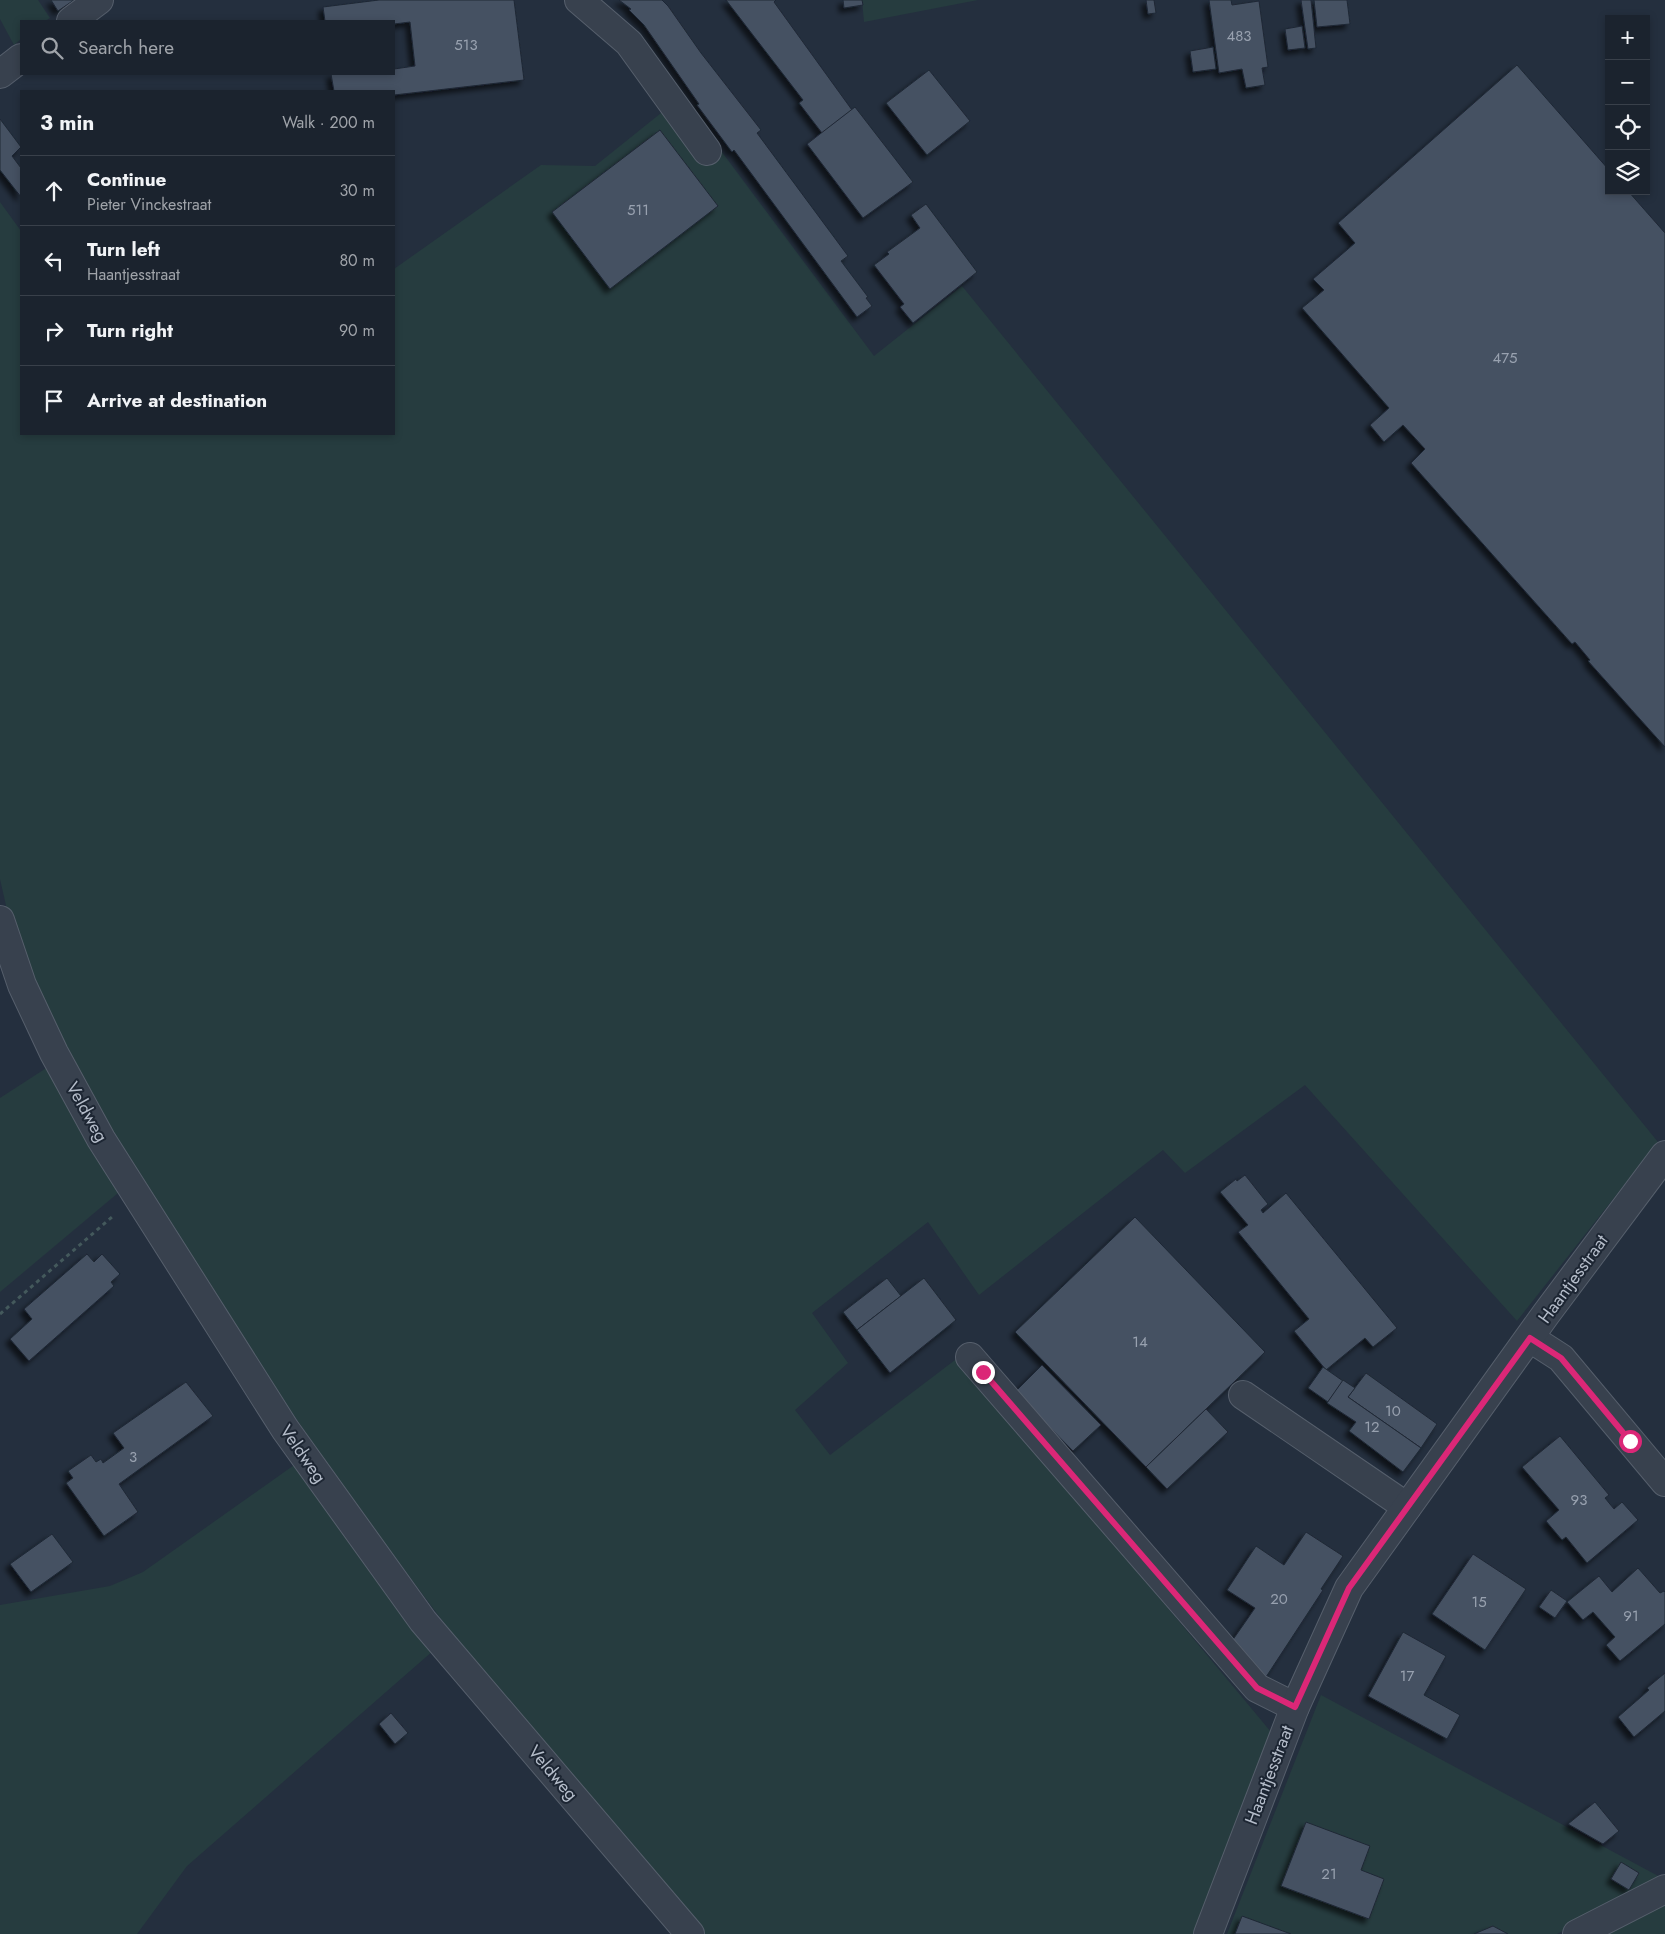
<!DOCTYPE html>
<html lang="en">
<head>
<meta charset="utf-8">
<style>
  body { margin:0; font-family:Jost,sans-serif; background:#282f3a; color:#f1f3f6 }
  .controls { position:absolute; right:15px; top:15px; display:grid; overflow:hidden; border-radius:0px; box-shadow:0 2px 8px #0003 }
  .controls button { width:45px; height:45px; display:grid; place-items:center; padding:0; border:0; border-bottom:1px solid #39404a; background:#1b232e; color:#f1f3f6; font:25px sans-serif }
  .stop { position:absolute; width:15px; height:15px; margin:-11px; border:4px solid #db2777; border-radius:50%; background:#fff }
  .stop.end { background:#db2777; border-color:#fff; box-shadow:0 1px 5px #0008 }
  .list { margin:0; padding:0; list-style:none }
  h2 { display:flex; justify-content:space-between; align-items:center; height:65px; margin:0; padding:0 20px; font-size:21px }
  h2 small { font-size:16px; font-weight:400; color:#a0a4aa }
  .list li { display:grid; grid-template-columns:32px 1fr auto; gap:15px; align-items:center; box-sizing:border-box; height:70px; padding:0 20px; border-top:1px solid #39404a }
  .list b { display:block; font-size:19px; white-space:nowrap }
  .list p { margin:0; font-size:16px; white-space:nowrap; color:#a0a4aa }
  .list em { font-size:16px; font-style:normal; color:#a0a4aa }
  .icon { flex:none; width:28px; height:28px; fill:none; stroke:currentColor; stroke-width:2; stroke-linecap:round; stroke-linejoin:round }
  .map { position:relative; flex:none; width:1665px; height:1934px; overflow:hidden }
  .search { position:absolute; background:#1b232e; box-shadow:0 2px 8px #0003; left:20px; top:20px; width:375px; height:55px; display:flex; align-items:center; gap:12px; box-sizing:border-box; padding:0 18px; border-radius:0px; color:#a0a4aa; font-size:19px }
  .panel { position:absolute; background:#1b232e; box-shadow:0 2px 8px #0003; left:20px; top:90px; width:375px; height:345px; border-radius:0px }
  .map>svg:first-child { display:block }
  .green { fill:#263c3f }
  .building { fill:#455162; stroke:#1f2835; filter:url(#shadow) }
  .lines { fill:none; stroke-linecap:round; stroke-linejoin:round }
  .minor-casing { stroke:#565f6c; stroke-width:30 }
  .path { stroke:#44595c; stroke-width:3; stroke-dasharray:4 4; stroke-linecap:butt }
  .minor { stroke:#38414e; stroke-width:28 }
  .route { stroke:#db2777; stroke-width:6 }
  .labels { text-anchor:middle; stroke-width:4; stroke-linejoin:round; paint-order:stroke }
  .number-label { font-size:15px; fill:#98a1af }
  .street-label { font-size:18px; fill:#b4bcc9; stroke:#1d2633 }
</style>
</head>
<body>
<div class="map">
<svg width="1665" height="1934" viewBox="0 0 1665 1934">
  <defs>
    <filter id="shadow"><feDropShadow dx="-4.5" dy="4.5" stdDeviation="2.5" flood-color="#0009"/></filter>
  </defs>
  <rect width="100%" height="100%" fill="#242f3e"/>
  <g class="green">
    <path d="M 0,0 L 38,0 L 50,18 L 45,21 L 21,21 L 21,39 L 14,45 L 0,19 Z"/>
    <path d="M 862,0 L 978,0 L 864,22 Z"/>
    <path d="M 681,97 L 874,356 L 962,286 L 1658,1142 L 1517,1321 L 1305,1085 L 1185,1173 L 1163,1150 L 979,1295 L 928,1222 L 812,1313 L 848,1363 L 795,1410 L 830,1455 L 959,1357 L 1271,1732 L 1197,1934 L 705,1934 L 510,1711 L 352,1500 L 247,1347 L 98,1112 L 35,989 L 12,932 L 0,879 L 0,202 L 21,231 L 21,434 L 394,434 L 394,269 L 541,165 L 595,166 Z"/>
    <path d="M 51,1065 L 118,1193 L 0,1292 L 0,1098 Z"/>
    <path d="M 297,1463 L 434,1650 L 187,1866 L 137,1934 L 0,1934 L 0,1605 L 110,1586 L 143,1572 Z"/>
    <path d="M 1321,1695 L 1662,1878 L 1557,1934 L 1227,1934 Z"/>
    <path d="M 1665,1896 L 1665,1934 L 1590,1934 Z"/>
  </g>
  <g class="building">
    <path d="M 51,0 L 74,0 L 58,11 Z"/>
    <path d="M 379,0 L 514,0 L 524,80 L 394,95 L 394,91 L 334,91 L 331,74 L 394,74 L 394,69 L 415,66 L 410,22 L 394,24 L 394,21 L 325,21 L 323,7 Z"/>
    <path d="M 619,0 L 662,0 L 668,6 L 701,53 L 761,130 L 757,133 L 848,256 L 841,261 L 868,297 L 866,298 L 872,306 L 857,317 L 734,150 L 732,152 L 697,105 L 699,104 L 644,25 L 629,10 L 631,9 Z"/>
    <path d="M 726,0 L 776,0 L 774,2 L 852,110 L 822,133 L 799,103 L 803,100 Z"/>
    <path d="M 843,0 L 862,0 L 863,5 L 844,8 Z"/>
    <path d="M 1146,0 L 1154,0 L 1156,13 L 1148,14 Z"/>
    <path d="M 1209,0 L 1231,0 L 1232,5 L 1259,1 L 1268,67 L 1262,68 L 1265,85 L 1246,88 L 1242,69 L 1219,73 Z"/>
    <path d="M 1301,0 L 1311,0 L 1316,48 L 1308,49 Z"/>
    <path d="M 1314,0 L 1347,0 L 1350,24 L 1317,27 Z"/>
    <path d="M 1302,26 L 1305,48 L 1288,50 L 1285,29 Z"/>
    <path d="M 1213,47 L 1216,69 L 1193,72 L 1190,51 Z"/>
    <path d="M 1517,65 L 1609,170 L 1609,191 L 1628,191 L 1665,233 L 1665,747 L 1588,661 L 1590,660 L 1575,642 L 1572,644 L 1411,463 L 1425,449 L 1403,425 L 1384,442 L 1370,425 L 1389,408 L 1302,308 L 1324,290 L 1313,279 L 1355,243 L 1338,223 Z"/>
    <path d="M 929,70 L 970,121 L 927,155 L 886,103 Z"/>
    <path d="M 855,107 L 913,182 L 863,218 L 807,144 Z"/>
    <path d="M 0,119 L 21,147 L 12,156 L 21,168 L 21,197 L 0,170 Z"/>
    <path d="M 660,130 L 718,206 L 610,289 L 552,212 Z"/>
    <path d="M 926,204 L 977,272 L 913,323 L 900,307 L 904,304 L 874,265 L 889,254 L 887,252 L 920,228 L 911,215 Z"/>
    <path d="M 1245,1175 L 1268,1204 L 1261,1210 L 1263,1213 L 1286,1193 L 1397,1328 L 1373,1347 L 1365,1338 L 1326,1370 L 1294,1331 L 1309,1319 L 1238,1232 L 1248,1225 L 1220,1192 L 1236,1179 L 1237,1181 Z"/>
    <path d="M 1135,1217 L 1265,1352 L 1146,1467 L 1015,1332 Z"/>
    <path d="M 87,1254 L 94,1262 L 102,1254 L 120,1274 L 111,1282 L 114,1286 L 29,1361 L 10,1339 L 32,1319 L 24,1309 Z"/>
    <path d="M 887,1278 L 901,1296 L 857,1330 L 843,1312 Z"/>
    <path d="M 924,1278 L 956,1320 L 890,1373 L 857,1330 Z"/>
    <path d="M 1042,1365 L 1101,1425 L 1073,1451 L 1015,1392 Z"/>
    <path d="M 1323,1367 L 1343,1381 L 1328,1402 L 1308,1388 Z"/>
    <path d="M 1366,1373 L 1437,1424 L 1421,1448 L 1348,1397 Z"/>
    <path d="M 1343,1380 L 1355,1388 L 1348,1397 L 1421,1448 L 1403,1472 L 1349,1431 L 1356,1422 L 1327,1403 Z"/>
    <path d="M 186,1382 L 213,1416 L 119,1484 L 138,1512 L 104,1536 L 66,1483 L 73,1478 L 68,1471 L 91,1455 L 96,1462 L 101,1459 L 103,1463 L 124,1448 L 113,1433 Z"/>
    <path d="M 1206,1409 L 1228,1432 L 1167,1489 L 1146,1467 Z"/>
    <path d="M 1560,1436 L 1609,1495 L 1605,1498 L 1614,1509 L 1622,1502 L 1638,1520 L 1587,1563 L 1566,1537 L 1562,1540 L 1546,1521 L 1559,1510 L 1522,1467 Z"/>
    <path d="M 1306,1532 L 1343,1556 L 1321,1589 L 1323,1590 L 1266,1677 L 1232,1641 L 1255,1608 L 1227,1590 L 1256,1546 L 1284,1565 Z"/>
    <path d="M 52,1534 L 73,1562 L 31,1592 L 10,1564 Z"/>
    <path d="M 1473,1554 L 1526,1589 L 1485,1650 L 1432,1614 Z"/>
    <path d="M 1638,1568 L 1660,1593 L 1664,1591 L 1665,1592 L 1665,1624 L 1620,1661 L 1606,1645 L 1615,1637 L 1593,1612 L 1583,1620 L 1567,1602 L 1599,1576 L 1612,1592 Z"/>
    <path d="M 1551,1590 L 1567,1601 L 1555,1618 L 1539,1607 Z"/>
    <path d="M 1403,1632 L 1446,1656 L 1424,1695 L 1460,1715 L 1447,1739 L 1368,1696 Z"/>
    <path d="M 1665,1673 L 1665,1711 L 1634,1737 L 1618,1717 L 1649,1690 L 1647,1688 Z"/>
    <path d="M 391,1713 L 408,1733 L 395,1744 L 379,1724 Z"/>
    <path d="M 1595,1802 L 1619,1831 L 1603,1844 L 1568,1824 Z"/>
    <path d="M 1306,1822 L 1370,1846 L 1361,1870 L 1384,1879 L 1369,1919 L 1281,1886 Z"/>
    <path d="M 1621,1862 L 1639,1873 L 1629,1890 L 1611,1879 Z"/>
    <path d="M 1242,1916 L 1291,1934 L 1235,1934 Z"/>
    <path d="M 1493,1926 L 1508,1934 L 1474,1934 Z"/>
  </g>
  <g class="lines">
    <g class="minor-casing">
      <g id="minor">
        <path d="M 579,0 L 629,43 L 707,151"/>
        <path d="M 71,21 L 99,0"/>
        <path d="M 0,74 L 21,58"/>
        <path d="M 0,920 L 22,985 L 54,1053 L 101,1139 L 285,1429 L 423,1621 L 690,1934"/>
        <path d="M 1530,1338 L 1561,1358 L 1665,1482"/>
        <path d="M 970,1357 L 1257,1688 L 1295,1707"/>
        <path d="M 1243,1395 L 1407,1507"/>
        <path d="M 1208,1934 L 1295,1707 L 1349,1588 L 1546,1314 L 1665,1155"/>
        <path d="M 1577,1934 L 1665,1889"/>
      </g>
    </g>
    <path class="path" d="M 0,1314 L 112,1217"/>
    <use href="#minor" class="minor"/>
  </g>
  <g class="lines">
    <path class="route" d="M 983,1372 L 1257,1688 L 1295,1707 L 1349,1588 L 1530,1338 L 1561,1358 L 1630,1441"/>
  </g>
  <g class="labels">
    <g class="number-label">
      <text x="1239" y="41">483</text>
      <text x="466" y="50">513</text>
      <text x="638" y="215">511</text>
      <text x="1505" y="363">475</text>
      <text x="1140" y="1347">14</text>
      <text x="1393" y="1416">10</text>
      <text x="1372" y="1432">12</text>
      <text x="133" y="1462">3</text>
      <text x="1579" y="1505">93</text>
      <text x="1279" y="1604">20</text>
      <text x="1479" y="1607">15</text>
      <text x="1631" y="1621">91</text>
      <text x="1407" y="1681">17</text>
      <text x="1329" y="1879">21</text>
    </g>
    <g class="street-label">
      <text transform="translate(87 1112) rotate(61)" y="6">Veldweg</text>
      <text transform="translate(1573 1279) rotate(-54)" y="6">Haantjesstraat</text>
      <text transform="translate(303 1454) rotate(55)" y="6">Veldweg</text>
      <text transform="translate(553 1773) rotate(50)" y="6">Veldweg</text>
      <text transform="translate(1269 1775) rotate(-69)" y="6">Haantjesstraat</text>
    </g>
  </g>
</svg>
<div class="controls">
<button>+</button>
<button>−</button>
<button><svg class="icon" aria-label="locate" viewBox="0 0 24 24"><circle cx="12" cy="12" r="6"/><path d="M12 2v4M12 18v4M2 12h4M18 12h4"/></svg></button>
<button><svg class="icon" aria-label="layers" viewBox="0 0 24 24"><path d="M12 4l9 5-9 5-9-5zM3 14l9 5 9-5"/></svg></button>
</div>
<div class="stop" style="left:1630px;top:1441px"></div>
<div class="stop end" style="left:983px;top:1372px"></div>
<div class="search"><svg class="icon" aria-label="search" viewBox="0 0 24 24"><circle cx="10" cy="10" r="6"/><path d="M15 15l6 6"/></svg>Search here</div>
<section class="panel">
<h2>3 min<small>Walk · 200 m</small></h2>
<ul class="list">
<li><svg class="icon" aria-label="ahead" viewBox="0 0 24 24"><path d="M12 20V5M6 11l6-6 6 6"/></svg><div><b>Continue</b><p>Pieter Vinckestraat</p></div><em>30 m</em></li>
<li><svg class="icon" aria-label="left" viewBox="0 0 24 24"><path d="M17 20v-9H6M10 6l-5 5 5 5"/></svg><div><b>Turn left</b><p>Haantjesstraat</p></div><em>80 m</em></li>
<li><svg class="icon" aria-label="right" viewBox="0 0 24 24"><path d="M7 20v-9h11M14 6l5 5-5 5"/></svg><div><b>Turn right</b></div><em>90 m</em></li>
<li><svg class="icon" aria-label="arrive" viewBox="0 0 24 24"><path d="M6 21V4h12l-3 4 3 4H6"/></svg><div><b>Arrive at destination</b></div></li>
</ul>
</section>
</div>
</body>
</html>
